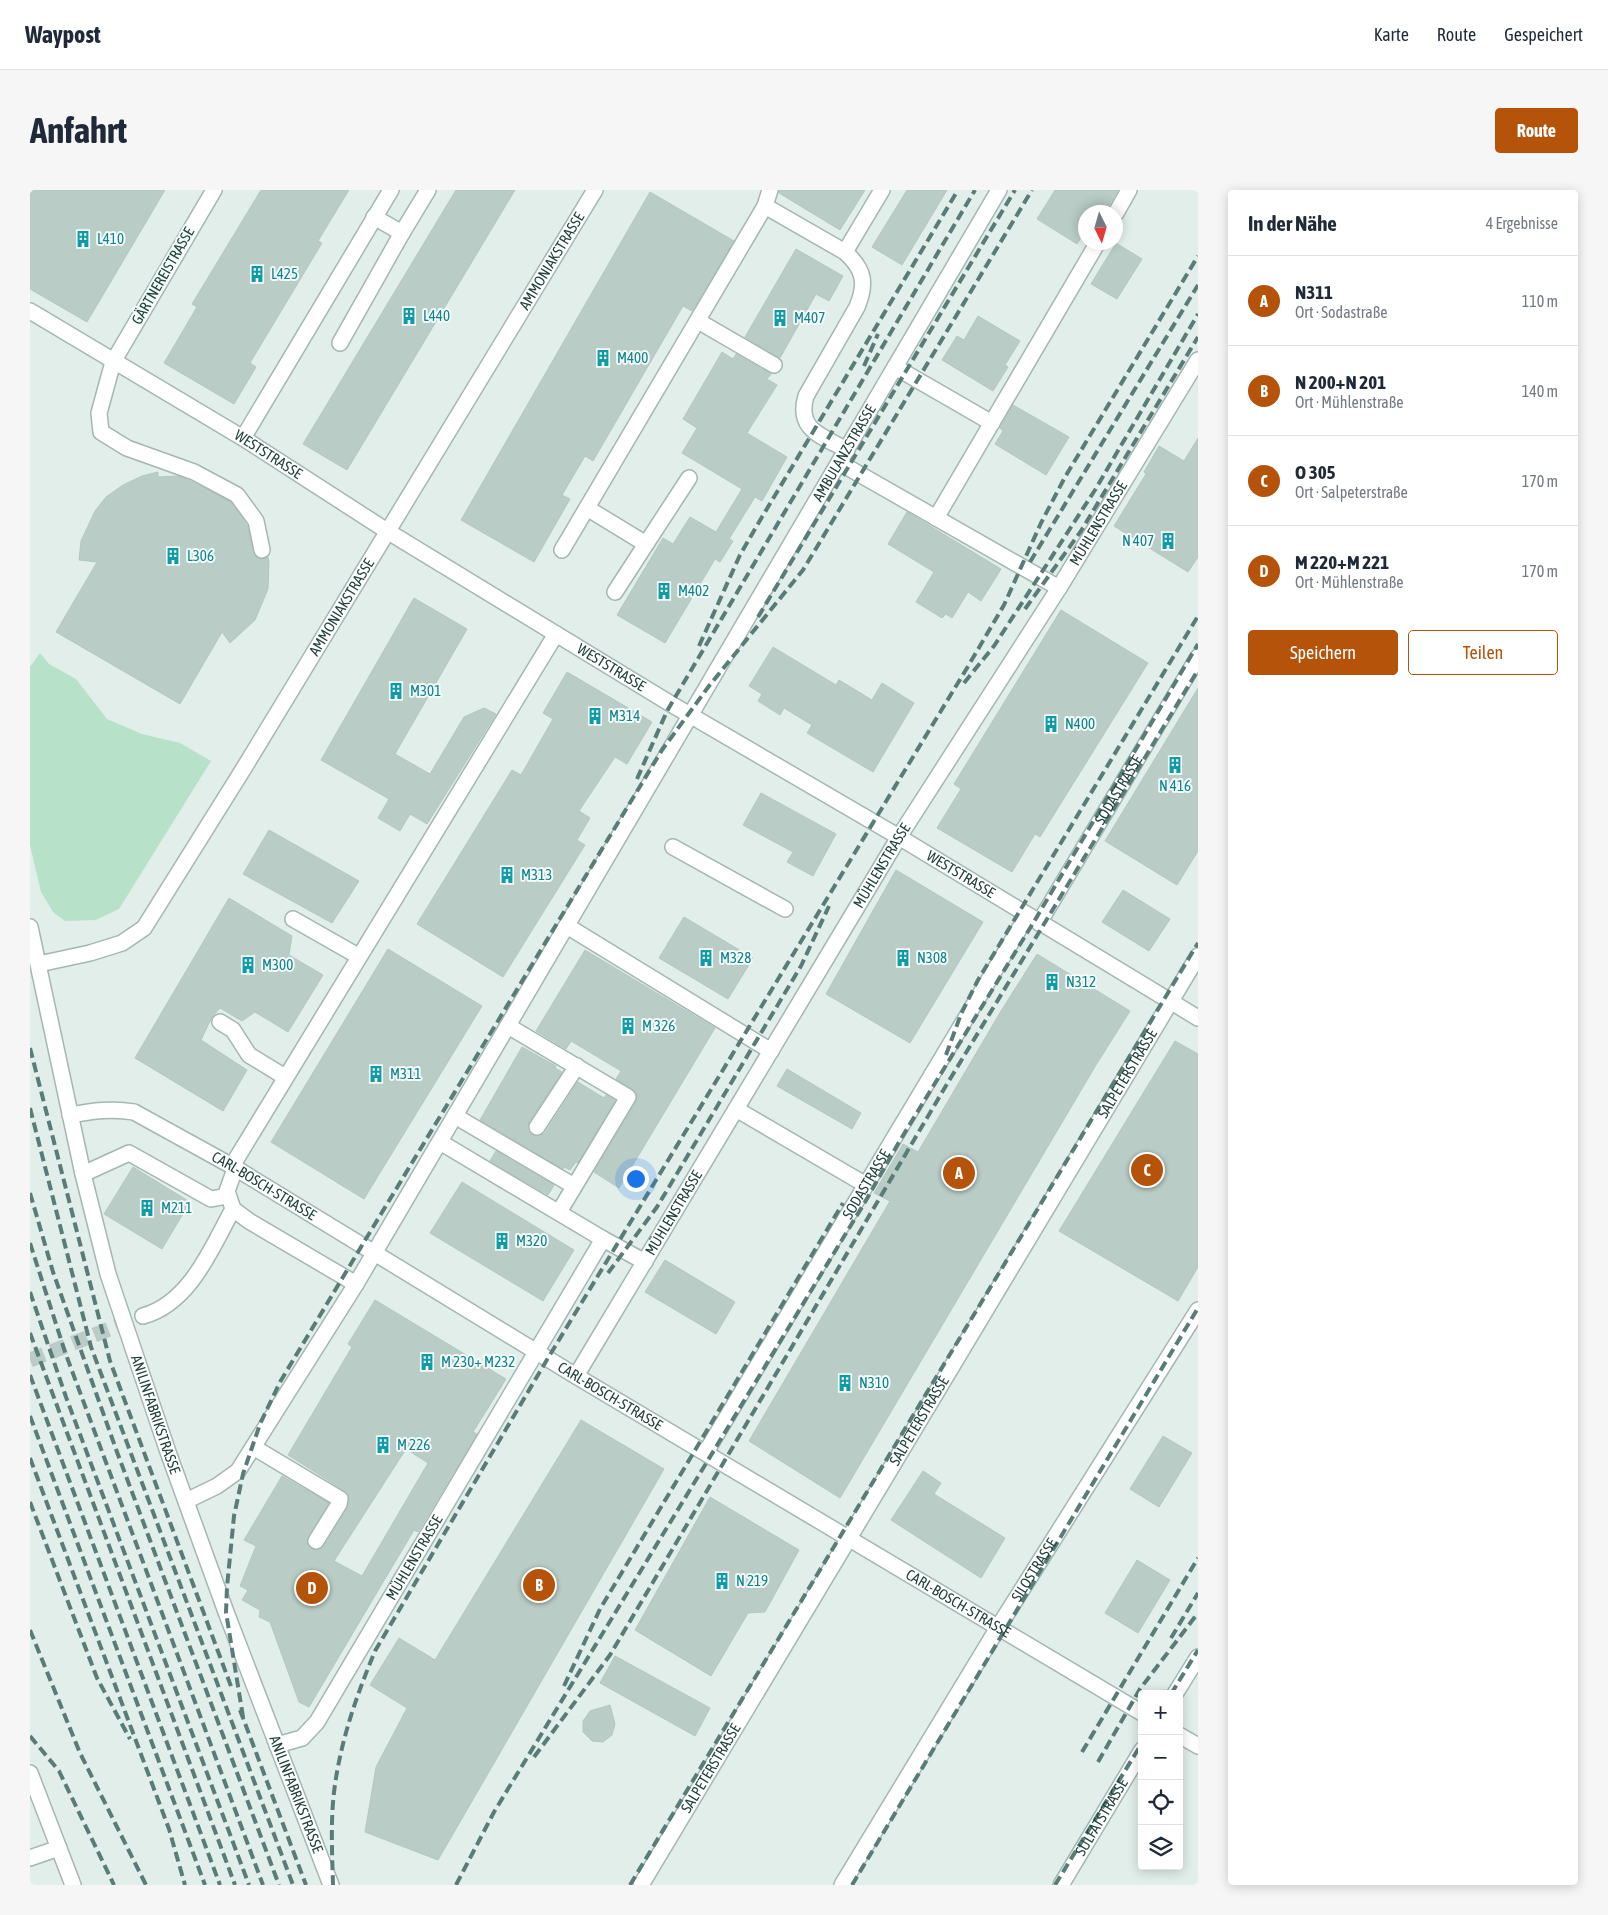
<!DOCTYPE html>
<html lang="de">
<head>
<meta charset="utf-8">
<style>
  body { margin:0; font-family:"Asap Condensed",sans-serif; background:#f6f6f7; color:#1f2937 }
  .controls { position:absolute; right:15px; bottom:15px; display:grid; overflow:hidden; border-radius:5px; box-shadow:0 2px 12px #0003 }
  .controls button { width:45px; height:45px; display:grid; place-items:center; padding:0; border:0; border-bottom:1px solid #e0e1e3; background:#fff; color:#1f2937; font:25px sans-serif }
  .compass { position:absolute; left:1048px; top:15px; width:45px; height:45px; border-radius:50%; background:#fff; box-shadow:0 2px 12px #0003; rotate:175deg }
  .you { position:absolute; left:605px; top:988px; width:18px; height:18px; margin:-12px; border:4px solid #fff; border-radius:50%; background:#1a73e8; box-shadow:0 0 0 8px #1a73e833 }
  .badge { display:grid; place-items:center; width:32px; height:32px; border-radius:50%; background:#b45309; color:#fff; font-size:16px; font-weight:700 }
  .pin { position:absolute; translate:-50% -50%; border:2px solid #fff; box-shadow:0 1px 5px #0006 }
  .list { margin:0; padding:0; list-style:none }
  h2 { display:flex; justify-content:space-between; align-items:center; height:65px; margin:0; padding:0 20px; font-size:21px }
  h2 small { font-size:16px; font-weight:400; color:#747a83 }
  .list li { display:grid; grid-template-columns:32px 1fr auto; gap:15px; align-items:center; box-sizing:border-box; height:90px; padding:0 20px; border-top:1px solid #e0e1e3 }
  .list b { display:block; font-size:19px; white-space:nowrap }
  .list p { margin:0; font-size:16px; white-space:nowrap; color:#747a83 }
  .list em { font-size:16px; font-style:normal; color:#747a83 }
  .actions { display:flex; gap:10px; padding:15px 20px }
  .actions a { flex:1; padding:11px 0; border:1px solid #b45309; border-radius:5px; text-align:center; font-size:18px; color:#b45309 }
  .actions .main { background:#b45309; color:#fff }
  .icon { flex:none; width:28px; height:28px; fill:none; stroke:currentColor; stroke-width:2; stroke-linecap:round; stroke-linejoin:round }
  .map { position:relative; flex:none; width:1168px; height:1695px; overflow:hidden; border-radius:5px }
  header { display:flex; align-items:center; gap:30px; box-sizing:border-box; height:70px; padding:0 25px; background:#fff; border-bottom:1px solid #e0e1e3 }
  header strong { font-size:24px }
  nav { display:flex; gap:28px; margin-inline-start:auto; font-size:18px }
  .intro { display:flex; align-items:center; justify-content:space-between; box-sizing:border-box; height:120px; padding:0 30px }
  h1 { margin:0; font-size:35px }
  .button { padding:12px 22px; border-radius:5px; background:#b45309; color:#fff; font-size:18px; font-weight:700 }
  main { display:flex; gap:30px; padding:0 30px }
  aside { flex:1; background:#fff; border-radius:5px; box-shadow:0 2px 12px #0003 }
  .map>svg:first-child { display:block }
  .green { fill:#b8e1c9 }
  .building { fill:#b9ccc6; stroke:#b3c8c2; fill-rule:evenodd }
  .lines { fill:none; stroke-linecap:round; stroke-linejoin:round }
  .minor-tunnel { stroke:#bbcbc7; stroke-width:15; stroke-dasharray:15 8; stroke-linecap:butt }
  .minor-casing { stroke:#a4b7b2; stroke-width:18 }
  .minor { stroke:#fff; stroke-width:15 }
  .rail { stroke:#5a7c78; stroke-width:4; stroke-dasharray:10 5; stroke-linecap:butt }
  .labels { text-anchor:middle; stroke-width:4; stroke-linejoin:round; paint-order:stroke }
  .culture-label { font-size:15px; fill:#0d838f; stroke:#f3faf7; text-anchor:start }
  .street-label { font-size:15px; fill:#20413c; stroke:#f3faf7 }
</style>
</head>
<body>
<header>
<strong>Waypost</strong>
<nav><a>Karte</a><a>Route</a><a>Gespeichert</a></nav>
</header>
<div class="intro"><h1>Anfahrt</h1><a class="button">Route</a></div>
<main>
<div class="map">
<svg width="1168" height="1695" viewBox="0 0 1168 1695">
  <rect width="100%" height="100%" fill="#e2eeea"/>
  <path class="green" d="M 10,463 L 19,474 L 46,489 L 77,529 L 112,544 L 150,553 L 181,571 L 89,719 L 66,730 L 35,731 L 23,722 L 11,702 L 0,655 L 0,477 Z"/>
  <g class="building">
    <path d="M 0,0 L 135,0 L 57,132 L 0,99 Z"/>
    <path d="M 231,0 L 319,0 L 288,51 L 292,53 L 220,173 L 226,177 L 204,214 L 134,173 L 167,117 L 162,114 Z"/>
    <path d="M 426,0 L 485,0 L 317,280 L 273,254 Z"/>
    <path d="M 749,0 L 835,0 L 810,40 L 749,3 Z"/>
    <path d="M 877,0 L 917,0 L 872,75 L 842,57 Z"/>
    <path d="M 1025,0 L 1088,0 L 1075,22 L 1056,22 L 1056,40 L 1047,54 L 1007,29 Z"/>
    <path d="M 620,2 L 704,51 L 662,121 L 653,116 L 563,271 L 555,266 L 532,305 L 540,309 L 504,372 L 431,330 Z"/>
    <path d="M 1086,53 L 1112,69 L 1087,109 L 1061,94 Z"/>
    <path d="M 766,59 L 813,86 L 799,111 L 786,104 L 750,168 L 715,147 Z"/>
    <path d="M 948,126 L 990,151 L 975,175 L 978,177 L 963,201 L 912,170 L 927,146 L 934,150 Z"/>
    <path d="M 692,162 L 703,169 L 706,164 L 741,184 L 737,189 L 747,195 L 717,243 L 757,267 L 732,311 L 725,307 L 699,349 L 703,351 L 690,372 L 685,369 L 635,453 L 587,425 L 633,348 L 643,354 L 660,327 L 686,342 L 712,299 L 652,263 L 667,238 L 653,229 Z"/>
    <path d="M 983,215 L 1039,247 L 1016,285 L 965,254 L 973,241 L 970,238 Z"/>
    <path d="M 1168,248 L 1168,367 L 1158,382 L 1084,336 L 1116,284 L 1114,282 L 1129,256 L 1154,271 Z"/>
    <path d="M 128,282 L 128,287 L 148,286 L 160,291 L 201,312 L 217,335 L 225,366 L 230,369 L 238,367 L 239,372 L 238,399 L 225,430 L 200,453 L 192,442 L 150,514 L 26,442 L 67,372 L 49,370 L 51,351 L 65,321 L 76,307 L 93,295 L 112,286 Z"/>
    <path d="M 877,322 L 971,379 L 951,411 L 938,402 L 922,428 L 916,424 L 912,428 L 886,412 L 904,382 L 858,354 Z"/>
    <path d="M 384,408 L 437,439 L 365,564 L 400,584 L 434,527 L 454,518 L 466,524 L 397,634 L 380,624 L 370,641 L 348,628 L 359,609 L 291,570 Z"/>
    <path d="M 1031,420 L 1118,473 L 1010,647 L 1005,644 L 982,682 L 907,638 L 931,599 L 924,594 Z"/>
    <path d="M 743,457 L 806,495 L 809,490 L 842,510 L 852,493 L 884,513 L 843,582 L 777,543 L 782,535 L 754,518 L 750,525 L 728,511 L 732,504 L 719,496 Z"/>
    <path d="M 537,482 L 622,532 L 597,574 L 585,567 L 549,621 L 560,628 L 547,650 L 555,655 L 473,787 L 387,734 L 482,580 L 491,585 L 523,529 L 513,523 Z"/>
    <path d="M 1168,498 L 1168,661 L 1147,695 L 1075,651 Z"/>
    <path d="M 731,603 L 806,644 L 783,686 L 757,672 L 763,662 L 713,635 Z"/>
    <path d="M 239,640 L 329,691 L 302,733 L 213,684 Z"/>
    <path d="M 866,680 L 953,732 L 880,853 L 796,804 Z"/>
    <path d="M 1093,700 L 1140,729 L 1119,761 L 1072,732 Z"/>
    <path d="M 199,708 L 262,746 L 259,765 L 293,785 L 258,842 L 225,822 L 212,831 L 190,818 L 182,827 L 171,850 L 217,880 L 193,921 L 105,868 Z"/>
    <path d="M 654,727 L 723,768 L 698,809 L 629,768 Z"/>
    <path d="M 358,759 L 452,816 L 334,1009 L 241,952 Z"/>
    <path d="M 555,760 L 685,838 L 589,998 L 564,982 L 606,912 L 606,903 L 586,889 L 591,881 L 541,851 L 536,859 L 506,841 Z"/>
    <path d="M 1007,764 L 1100,821 L 1066,875 L 810,1308 L 719,1251 L 860,1011 L 844,1003 L 873,954 L 888,962 L 971,821 Z"/>
    <path d="M 1145,851 L 1168,864 L 1168,1077 L 1148,1111 L 1029,1041 Z"/>
    <path d="M 492,857 L 526,876 L 525,878 L 532,882 L 499,932 L 498,941 L 502,945 L 511,946 L 515,943 L 548,892 L 574,908 L 576,905 L 585,910 L 548,973 L 546,972 L 540,980 L 534,977 L 533,979 L 450,930 Z"/>
    <path d="M 757,879 L 831,923 L 822,939 L 747,896 Z"/>
    <path d="M 466,961 L 524,995 L 518,1005 L 460,971 Z"/>
    <path d="M 103,977 L 160,1012 L 132,1059 L 74,1024 Z"/>
    <path d="M 432,992 L 544,1060 L 513,1111 L 400,1043 Z"/>
    <path d="M 635,1070 L 705,1112 L 686,1144 L 615,1102 Z"/>
    <path d="M 345,1110 L 476,1189 L 443,1242 L 447,1244 L 388,1342 L 384,1340 L 279,1517 L 269,1512 L 240,1432 L 229,1427 L 230,1420 L 212,1410 L 218,1400 L 210,1396 L 226,1356 L 214,1350 L 252,1286 L 299,1313 L 278,1346 L 278,1355 L 282,1359 L 286,1360 L 294,1356 L 317,1319 L 319,1310 L 315,1301 L 258,1265 L 322,1157 L 318,1154 ZM 376,1259 L 398,1273 L 332,1386 L 304,1371 Z"/>
    <path d="M 551,1230 L 634,1279 L 408,1670 L 335,1642 L 346,1577 L 377,1518 L 340,1495 L 369,1448 L 405,1470 Z"/>
    <path d="M 1133,1246 L 1162,1263 L 1129,1317 L 1100,1299 Z"/>
    <path d="M 893,1281 L 911,1293 L 904,1304 L 975,1348 L 951,1388 L 861,1330 Z"/>
    <path d="M 680,1307 L 769,1360 L 735,1422 L 718,1423 L 681,1486 L 605,1440 Z"/>
    <path d="M 1107,1370 L 1140,1390 L 1108,1443 L 1075,1423 Z"/>
    <path d="M 585,1466 L 680,1518 L 665,1546 L 570,1493 Z"/>
    <path d="M 580,1515 L 585,1534 L 582,1545 L 573,1552 L 562,1551 L 553,1542 L 553,1531 L 560,1521 Z"/>
  </g>
  <g class="lines">
    <path class="minor-tunnel" d="M 0,1170 L 113,1126"/>
    <g class="minor-casing">
      <g id="minor">
        <path d="M 184,0 L 83,172 L 69,223 L 71,242 L 97,258 L 164,282 L 207,305 L 226,331 L 232,360"/>
        <path d="M 735,16 L 815,62 C 834,79 837,93 827,117 L 776,206 C 766,240 792,246 817,260"/>
        <path d="M 1086,23 L 1099,0"/>
        <path d="M 344,27 L 372,43 L 398,0"/>
        <path d="M 815,62 L 852,0"/>
        <path id="s1" d="M 0,121 L 213,248 L 357,341 L 641,514 L 869,647 L 1168,828"/>
        <path d="M 668,131 L 744,175"/>
        <path d="M 310,153 L 372,43"/>
        <path d="M 865,177 L 962,233"/>
        <path d="M 213,248 L 361,0"/>
        <path d="M 810,273 L 1029,398"/>
        <path d="M 557,318 L 616,354 L 585,402"/>
        <path d="M 906,328 L 1068,52"/>
        <path d="M 616,354 L 659,288"/>
        <path d="M 532,360 L 735,16 L 740,0"/>
        <path d="M 643,657 L 755,719"/>
        <path d="M 263,729 L 328,766"/>
        <path id="s2" d="M 1009,733 L 1168,467"/>
        <path d="M 537,736 L 741,861"/>
        <path id="s3" d="M 0,737 L 53,984 L 78,1084 L 138,1262 L 196,1422 L 301,1695"/>
        <path id="s4" d="M 9,774 L 60,763 L 92,753 L 114,738 L 214,578 L 565,0"/>
        <path d="M 190,832 L 203,840 L 219,865 L 255,887"/>
        <path d="M 478,836 L 598,907 L 529,1022"/>
        <path d="M 706,919 L 836,995"/>
        <path id="s5" d="M 40,925 C 63,921 82,918 104,922 L 202,976 L 546,1186 L 1112,1523"/>
        <path d="M 425,926 L 544,996"/>
        <path d="M 507,937 L 547,876"/>
        <path d="M 202,976 L 526,444"/>
        <path d="M 205,979 L 197,1001 L 203,1019 L 219,1031 L 326,1094"/>
        <path d="M 53,984 L 99,963 L 181,1009 L 197,1006"/>
        <path d="M 573,1049 L 615,1072"/>
        <path d="M 113,1126 C 160,1113 181,1059 203,1019"/>
        <path id="s6" d="M 546,1186 L 869,647 L 1029,398 L 1168,170"/>
        <path d="M 223,1257 L 310,1309 L 309,1314 L 286,1351"/>
        <path id="s7" d="M 676,1262 L 997,726"/>
        <path id="s8" d="M 156,1311 L 187,1296 L 208,1281 L 326,1094 L 969,0"/>
        <path d="M 1145,1504 L 1168,1467"/>
        <path d="M 1149,1545 L 1168,1556"/>
        <path id="s9" d="M 247,1555 L 272,1548 L 287,1532 L 573,1049 L 410,952"/>
        <path d="M 0,1583 L 43,1695"/>
        <path d="M 0,1668 L 29,1658"/>
        <path id="s10" d="M 611,1695 L 1168,766"/>
        <path id="s11" d="M 812,1695 L 969,1436 L 1168,1120"/>
        <path id="s12" d="M 1031,1695 L 1112,1560"/>
      </g>
    </g>
    <use href="#minor" class="minor"/>
    <g class="rail">
      <path d="M 834,176 L 848,144"/>
      <path d="M 1000,372 L 1168,95"/>
      <path d="M 995,419 L 1051,341 L 1168,147"/>
      <path d="M 728,427 L 985,0"/>
      <path d="M 669,456 L 710,365 L 732,327 L 928,0"/>
      <path d="M 934,493 L 964,456 L 1065,300 L 1168,124"/>
      <path d="M 607,589 L 637,521 L 945,0"/>
      <path d="M 0,858 L 80,1171 L 202,1499"/>
      <path d="M 916,865 L 931,824 L 948,790 L 1168,426"/>
      <path d="M 0,918 L 61,1157 L 263,1695"/>
      <path d="M 0,1003 L 23,1082 L 87,1262 L 249,1695"/>
      <path d="M 0,1053 L 35,1162 L 233,1695"/>
      <path d="M 578,1083 L 627,1017 L 771,776 L 799,716"/>
      <path d="M 0,1102 L 36,1207 L 219,1695"/>
      <path d="M 0,1143 L 205,1695"/>
      <path d="M 0,1185 L 190,1695"/>
      <path d="M 0,1226 L 175,1695"/>
      <path d="M 0,1268 L 139,1639 L 155,1695"/>
      <path d="M 0,1312 L 67,1488 L 100,1549"/>
      <path d="M 0,1440 L 50,1563 L 116,1695"/>
      <path d="M 1141,1448 L 1168,1403"/>
      <path d="M 534,1496 L 570,1419 L 813,1013"/>
      <path d="M 1141,1504 L 1168,1460"/>
      <path d="M 210,1520 L 276,1695"/>
      <path d="M 213,1527 L 196,1422 L 197,1397 L 204,1326 L 213,1284 L 230,1234 L 250,1192 L 331,1057 L 632,560 L 679,496 L 773,380 L 1002,0"/>
      <path d="M 0,1546 L 29,1581 L 84,1695"/>
      <path d="M 1052,1562 L 1168,1368"/>
      <path d="M 504,1567 L 580,1465 L 917,894 L 1168,480"/>
      <path d="M 1068,1572 L 1110,1499 L 1168,1423"/>
      <path d="M 303,1695 C 302,1660 300,1623 306,1588 C 313,1544 328,1502 345,1461 L 518,1168 L 937,478 L 974,415 L 1011,333 L 1035,287 L 1168,66"/>
      <path d="M 426,1695 L 464,1622 L 835,1012 L 869,952 L 1005,730 L 1168,454"/>
      <path d="M 600,1695 L 1168,753"/>
      <path d="M 822,1695 L 1168,1118"/>
      <path d="M 1025,1695 L 1112,1553"/>
    </g>
  </g>
  <defs>
    <g id="building-bare" transform="scale(1.35)"><path d="M-4-6H4V6H1V3H-1V6H-4ZM-2.5-4.3h1.7v1.8h-1.7ZM.8-4.3h1.7v1.8H.8ZM-2.5-1h1.7V.8h-1.7ZM.8-1h1.7V.8H.8Z" fill="#0f9aa8" stroke="#f3faf7" stroke-width="2.5" paint-order="stroke"/></g>
  </defs>
  <g fill-rule="evenodd">
    <use href="#building-bare" x="53" y="49"/>
    <use href="#building-bare" x="227" y="84"/>
    <use href="#building-bare" x="379" y="126"/>
    <use href="#building-bare" x="750" y="128"/>
    <use href="#building-bare" x="573" y="168"/>
    <use href="#building-bare" x="1138" y="351"/>
    <use href="#building-bare" x="143" y="366"/>
    <use href="#building-bare" x="634" y="401"/>
    <use href="#building-bare" x="366" y="501"/>
    <use href="#building-bare" x="565" y="526"/>
    <use href="#building-bare" x="1021" y="534"/>
    <use href="#building-bare" x="1145" y="575"/>
    <use href="#building-bare" x="477" y="685"/>
    <use href="#building-bare" x="676" y="768"/>
    <use href="#building-bare" x="873" y="768"/>
    <use href="#building-bare" x="218" y="775"/>
    <use href="#building-bare" x="1022" y="792"/>
    <use href="#building-bare" x="598" y="836"/>
    <use href="#building-bare" x="346" y="884"/>
    <use href="#building-bare" x="117" y="1018"/>
    <use href="#building-bare" x="472" y="1051"/>
    <use href="#building-bare" x="397" y="1172"/>
    <use href="#building-bare" x="815" y="1193"/>
    <use href="#building-bare" x="353" y="1255"/>
    <use href="#building-bare" x="692" y="1391"/>
  </g>
  <g class="labels">
    <g class="culture-label">
      <text x="67" y="54">L410</text>
      <text x="241" y="89">L425</text>
      <text x="393" y="131">L440</text>
      <text x="764" y="133">M407</text>
      <text x="587" y="173">M400</text>
      <text x="1124" y="356" text-anchor="end">N 407</text>
      <text x="157" y="371">L306</text>
      <text x="648" y="406">M402</text>
      <text x="380" y="506">M301</text>
      <text x="579" y="531">M314</text>
      <text x="1035" y="539">N400</text>
      <text x="1145" y="601" text-anchor="middle">N 416</text>
      <text x="491" y="690">M313</text>
      <text x="690" y="773">M328</text>
      <text x="887" y="773">N308</text>
      <text x="232" y="780">M300</text>
      <text x="1036" y="797">N312</text>
      <text x="612" y="841">M 326</text>
      <text x="360" y="889">M311</text>
      <text x="131" y="1023">M211</text>
      <text x="486" y="1056">M320</text>
      <text x="411" y="1177">M 230+ M232</text>
      <text x="829" y="1198">N310</text>
      <text x="367" y="1260">M 226</text>
      <text x="706" y="1396">N 219</text>
    </g>
    <g class="street-label">
      <text dy="5" stroke="none"><textPath href="#s4" startOffset="894">AMMONIAKSTRASSE</textPath></text>
      <text transform="translate(133 86) rotate(-60)" y="5">GÄRTNEREISTRASSE</text>
      <text dy="5" stroke="none"><textPath href="#s8" startOffset="1245">AMBULANZSTRASSE</textPath></text>
      <text dy="5" stroke="none"><textPath href="#s1" startOffset="278">WESTSTRASSE</textPath></text>
      <text dy="5" stroke="none"><textPath href="#s6" startOffset="1000">MÜHLENSTRASSE</textPath></text>
      <text dy="5" stroke="none"><textPath href="#s4" startOffset="489">AMMONIAKSTRASSE</textPath></text>
      <text dy="5" stroke="none"><textPath href="#s1" startOffset="682">WESTSTRASSE</textPath></text>
      <text dy="5" stroke="none"><textPath href="#s2" startOffset="155">SODASTRASSE</textPath></text>
      <text dy="5" stroke="none"><textPath href="#s6" startOffset="595">MÜHLENSTRASSE</textPath></text>
      <text dy="5" stroke="none"><textPath href="#s1" startOffset="1088">WESTSTRASSE</textPath></text>
      <text dy="5" stroke="none"><textPath href="#s10" startOffset="946">SALPETERSTRASSE</textPath></text>
      <text dy="5" stroke="none"><textPath href="#s7" startOffset="312">SODASTRASSE</textPath></text>
      <text dy="5" stroke="none"><textPath href="#s5" startOffset="214">CARL-BOSCH-STRASSE</textPath></text>
      <text dy="5" stroke="none"><textPath href="#s6" startOffset="190">MÜHLENSTRASSE</textPath></text>
      <text dy="5" stroke="none"><textPath href="#s5" startOffset="619">CARL-BOSCH-STRASSE</textPath></text>
      <text dy="5" stroke="none"><textPath href="#s3" startOffset="504">ANILINFABRIKSTRASSE</textPath></text>
      <text dy="5" stroke="none"><textPath href="#s10" startOffset="541">SALPETERSTRASSE</textPath></text>
      <text dy="5" stroke="none"><textPath href="#s9" startOffset="239">MÜHLENSTRASSE</textPath></text>
      <text dy="5" stroke="none"><textPath href="#s11" startOffset="369">SILOSTRASSE</textPath></text>
      <text dy="5" stroke="none"><textPath href="#s5" startOffset="1024">CARL-BOSCH-STRASSE</textPath></text>
      <text dy="5" stroke="none"><textPath href="#s10" startOffset="136">SALPETERSTRASSE</textPath></text>
      <text dy="5" stroke="none"><textPath href="#s3" startOffset="909">ANILINFABRIKSTRASSE</textPath></text>
      <text dy="5" stroke="none"><textPath href="#s12" startOffset="79">SULFATSTRASSE</textPath></text>
    </g>
  </g>
</svg>
<div class="controls">
<button>+</button>
<button>−</button>
<button><svg class="icon" aria-label="locate" viewBox="0 0 24 24"><circle cx="12" cy="12" r="6"/><path d="M12 2v4M12 18v4M2 12h4M18 12h4"/></svg></button>
<button><svg class="icon" aria-label="layers" viewBox="0 0 24 24"><path d="M12 4l9 5-9 5-9-5zM3 14l9 5 9-5"/></svg></button>
</div>
<svg class="compass" viewBox="-18 -18 36 36"><path d="M0-13l5 13h-10z" fill="#e53935"/><path d="M0 13l5-13h-10z" fill="#747a83"/></svg>
<div class="you"></div>
<div class="pin badge" style="left:929px;top:983px">A</div>
<div class="pin badge" style="left:509px;top:1395px">B</div>
<div class="pin badge" style="left:1117px;top:980px">C</div>
<div class="pin badge" style="left:282px;top:1398px">D</div>
</div>
<aside>
<h2>In der Nähe<small>4 Ergebnisse</small></h2>
<ul class="list">
<li><span class="badge">A</span><div><b>N311</b><p>Ort · Sodastraße</p></div><em>110 m</em></li>
<li><span class="badge">B</span><div><b>N 200+N 201</b><p>Ort · Mühlenstraße</p></div><em>140 m</em></li>
<li><span class="badge">C</span><div><b>O 305</b><p>Ort · Salpeterstraße</p></div><em>170 m</em></li>
<li><span class="badge">D</span><div><b>M 220+M 221</b><p>Ort · Mühlenstraße</p></div><em>170 m</em></li>
</ul>
<div class="actions"><a class="main">Speichern</a><a>Teilen</a></div>
</aside>
</main>
</body>
</html>
